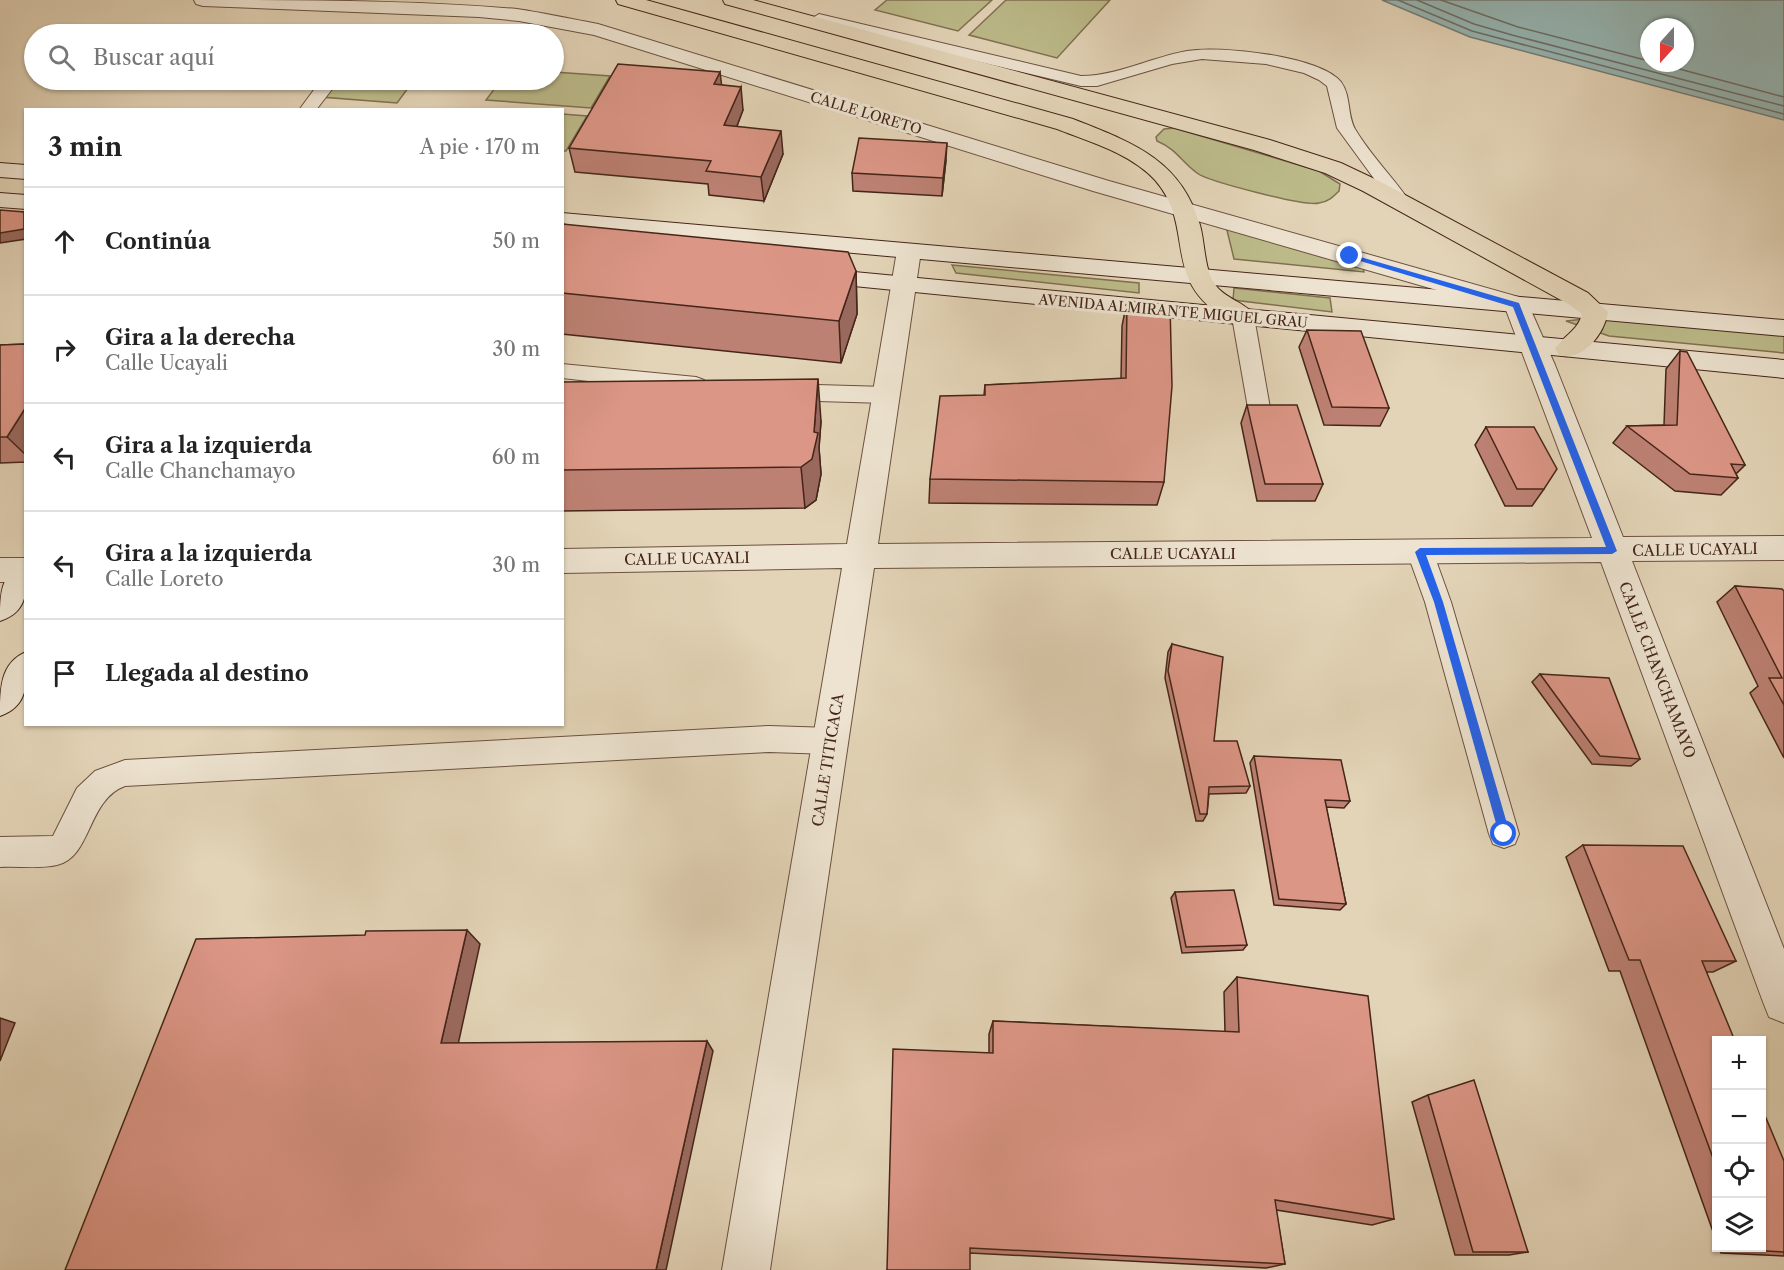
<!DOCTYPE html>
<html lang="es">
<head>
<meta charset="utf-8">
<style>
  body { margin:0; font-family:"Libre Caslon Text",serif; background:#f2f2f2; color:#222 }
  .controls { position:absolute; right:18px; bottom:18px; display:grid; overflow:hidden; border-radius:0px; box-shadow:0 2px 4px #0004 }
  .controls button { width:54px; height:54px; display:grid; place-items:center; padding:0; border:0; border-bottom:2px solid #e0e0e0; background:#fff; color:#222; font:30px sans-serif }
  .compass { position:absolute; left:1640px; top:18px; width:54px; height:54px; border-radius:50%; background:#fff; box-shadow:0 2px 4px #0004; rotate:201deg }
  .stop { position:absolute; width:18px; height:18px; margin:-14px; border:4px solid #2563eb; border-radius:50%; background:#fff }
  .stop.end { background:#2563eb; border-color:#fff; box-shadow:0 2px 6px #0008 }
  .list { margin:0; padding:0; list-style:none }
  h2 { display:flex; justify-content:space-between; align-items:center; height:78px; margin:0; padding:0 24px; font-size:26px }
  h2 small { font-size:20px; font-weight:400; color:#767676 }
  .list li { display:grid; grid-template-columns:39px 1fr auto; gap:18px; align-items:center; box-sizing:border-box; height:108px; padding:0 24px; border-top:2px solid #e0e0e0 }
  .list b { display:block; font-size:22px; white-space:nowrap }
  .list p { margin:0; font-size:20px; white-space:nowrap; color:#767676 }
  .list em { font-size:20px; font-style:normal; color:#767676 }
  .icon { flex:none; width:33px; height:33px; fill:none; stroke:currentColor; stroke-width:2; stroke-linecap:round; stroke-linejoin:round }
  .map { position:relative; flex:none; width:1784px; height:1270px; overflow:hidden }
  .search { position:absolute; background:#fff; box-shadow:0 2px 4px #0004; left:24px; top:24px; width:540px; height:66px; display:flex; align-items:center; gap:15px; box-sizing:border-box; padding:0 21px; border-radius:33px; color:#767676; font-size:22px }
  .panel { position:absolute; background:#fff; box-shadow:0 2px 4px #0004; left:24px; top:108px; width:540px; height:618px; border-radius:0px }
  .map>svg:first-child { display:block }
  .green { fill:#bcba89; stroke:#807051; stroke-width:1.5 }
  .water { fill:#96b7b5; stroke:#767d77; stroke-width:1.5; fill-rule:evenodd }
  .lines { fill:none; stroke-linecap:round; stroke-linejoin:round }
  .shore { stroke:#6e6e67; stroke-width:1.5 }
  .lane-casing { stroke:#6c5140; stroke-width:2 }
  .street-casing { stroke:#6c5140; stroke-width:2 }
  .secondary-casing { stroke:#452519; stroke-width:2 }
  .highway-casing { stroke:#452519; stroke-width:2 }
  .lane { fill:#ede3d0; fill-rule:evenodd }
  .street { fill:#ede3d0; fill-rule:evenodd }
  .secondary { fill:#ede3d0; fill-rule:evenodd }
  .highway { fill:#e3d4b7; fill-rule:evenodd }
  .wall { fill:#bd8173; stroke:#452519; stroke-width:1.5 }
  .shaded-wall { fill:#9a695e; stroke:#452519; stroke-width:1.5 }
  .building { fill:#dc9686; stroke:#452519; stroke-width:1.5 }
  .route { fill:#2563eb }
  .labels { text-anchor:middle; stroke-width:6; stroke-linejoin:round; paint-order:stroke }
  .far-street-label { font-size:14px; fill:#452519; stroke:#ede3d0 }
  .street-label { font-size:15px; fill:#452519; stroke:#ede3d0 }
</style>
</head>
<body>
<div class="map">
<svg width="1784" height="1270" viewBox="0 0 1784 1270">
  <rect width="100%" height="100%" fill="#e3d4b7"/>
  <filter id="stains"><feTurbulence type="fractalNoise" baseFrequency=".00333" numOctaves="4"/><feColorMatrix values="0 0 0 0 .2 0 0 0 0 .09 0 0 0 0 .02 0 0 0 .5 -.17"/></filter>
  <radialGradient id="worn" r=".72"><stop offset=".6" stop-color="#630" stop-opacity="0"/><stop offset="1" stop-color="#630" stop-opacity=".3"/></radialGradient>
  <g class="green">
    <path d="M 887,0 L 992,0 L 958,31 L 875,10 Z"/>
    <path d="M 1006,0 L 1110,0 L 1057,58 L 969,35 Z"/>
    <path d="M 554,72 L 610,76 L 591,108 L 486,100 L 501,80 L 554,80 Z"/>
    <path d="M 336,80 L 414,80 L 397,103 L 321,97 Z"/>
    <path d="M 562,114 L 587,116 L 566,151 L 563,151 Z"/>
    <path d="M 1174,128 L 1319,171 L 1340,184 L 1339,191 C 1333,197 1328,202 1319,203 C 1306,207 1207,181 1197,173 C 1182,162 1176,149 1157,141 L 1156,137 L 1164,129 Z"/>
    <path d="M 1225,222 L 1362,264 L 1364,272 L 1234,259 Z"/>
    <path d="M 952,265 L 1139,283 L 1139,293 L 956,273 Z"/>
    <path d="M 1234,288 L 1330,298 L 1332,312 L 1233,300 Z"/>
    <path d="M 1594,318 L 1784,334 L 1784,353 L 1609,336 L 1566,321 Z"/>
  </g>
  <path class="water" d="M 1382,0 L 1784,0 L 1784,120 L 1470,37 ZM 1649,27 L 1685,27 L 1685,63 L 1649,63 Z"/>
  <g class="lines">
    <g class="shore">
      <path d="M 1398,0 L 1472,31 L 1784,114"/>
      <path d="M 1417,0 L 1474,24 L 1512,35 L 1784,106"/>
      <path d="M 1441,0 L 1518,27 L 1649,61"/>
      <path d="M 1657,63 L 1784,97"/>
    </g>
    <g class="lane-casing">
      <g id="lane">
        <path d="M 819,14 L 1081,76 C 1117,76 1152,57 1187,51 C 1219,45 1320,56 1341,82 C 1351,95 1347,114 1355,129 C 1371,156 1393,177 1410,202 L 1408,206 L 1394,206 L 1337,128 L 1327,86 L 1319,80 L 1304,73 L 1266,64 L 1202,59 L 1172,64 L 1097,86 L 1081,86 L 813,22 L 811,19 Z"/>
        <path d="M 311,80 L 331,80 L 333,88 L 316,110 L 299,110 L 316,87 Z"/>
        <path d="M 1243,310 L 1250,312 L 1254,317 L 1270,408 L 1267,414 L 1259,416 L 1251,414 L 1248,408 L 1232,317 L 1236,312 Z"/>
        <path d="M 562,364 L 696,377 L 704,380 L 707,385 L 704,390 L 696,393 L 562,378 Z"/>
        <path d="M 783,384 L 886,387 L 894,390 L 897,395 L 894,400 L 886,403 L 783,400 L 775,397 L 772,392 L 775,387 Z"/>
        <path d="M 1420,542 L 1429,545 L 1433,552 L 1451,602 L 1519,834 L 1515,844 L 1504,848 L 1493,844 L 1489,834 L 1425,602 L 1407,552 L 1411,545 Z"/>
        <path d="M 769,726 L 831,728 L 841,732 L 845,741 L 841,750 L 831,754 L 769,752 L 125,786 C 87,800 92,857 57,865 C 40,869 18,866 0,867 L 0,837 L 53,836 L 77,788 L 95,771 L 125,760 Z"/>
      </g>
    </g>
    <g class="street-casing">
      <g id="street">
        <path d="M 194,0 C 300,0 412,0 517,9 C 544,13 571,19 598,24 L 1109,181 L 1526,299 L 1555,365 L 1623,537 L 1784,536 L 1784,560 L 1632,561 L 1784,949 L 1784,1023 L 1769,1017 L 1763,1002 L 1601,562 L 874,568 L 770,1270 L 722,1270 L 842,568 L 562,573 L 562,549 L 847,544 L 897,251 L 900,246 L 909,244 L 918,246 L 921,251 L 878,544 L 1592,538 L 1506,310 L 1093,191 L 594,35 L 519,21 L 479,17 L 203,6 L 196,4 Z"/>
        <rect x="0" y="558" width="26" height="24"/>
      </g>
    </g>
    <g class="secondary-casing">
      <g id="secondary">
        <path d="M 0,163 L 26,165 L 26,179 L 0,177 Z"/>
        <path d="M 0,193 L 26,195 L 26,209 L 0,207 Z"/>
        <path d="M 562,213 L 1784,320 L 1784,336 L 562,227 Z"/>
        <path d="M 812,268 L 1784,360 L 1784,378 L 803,281 L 800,276 L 803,271 Z"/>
        <path d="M 26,563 C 26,589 30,611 0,621 C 0,595 0,572 26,563 Z"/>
        <path d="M 26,652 C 26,680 31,705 0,716 C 0,689 0,663 26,652 Z"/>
      </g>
    </g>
    <g class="highway-casing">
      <g id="highway">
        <path d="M 616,0 L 646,0 L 1073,119 C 1131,142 1181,159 1200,225 C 1205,243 1204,267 1214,283 C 1224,299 1246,302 1256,317 L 1252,323 C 1239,326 1233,322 1222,316 C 1161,277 1196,227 1155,180 C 1130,153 1090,142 1057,129 L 618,4 Z"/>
        <path d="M 723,0 L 753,0 L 1270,140 L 1341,163 L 1379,181 L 1588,293 L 1608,312 C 1604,334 1583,362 1559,355 L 1555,349 C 1563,336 1578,331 1582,314 L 1570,305 L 1363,191 L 1325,173 L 1254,150 L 725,4 Z"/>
      </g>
    </g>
    <use href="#lane" class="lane"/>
    <use href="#street" class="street"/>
    <use href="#secondary" class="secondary"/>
    <use href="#highway" class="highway"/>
  </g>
  <g class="wall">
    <path d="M 722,85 L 743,110 L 737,126 L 783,154 L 764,201 L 709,195 L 708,184 L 575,172 L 569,148 Z"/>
    <path d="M 946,160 L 942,196 L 853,191 L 852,173 Z"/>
    <path d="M 562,224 L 856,271 L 857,314 L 841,363 L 562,334 Z"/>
    <path d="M 1127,301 L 1164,482 L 1157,505 L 929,503 L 930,479 L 984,395 L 985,385 L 1121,379 L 1122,326 Z"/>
    <path d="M 1307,330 L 1389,408 L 1380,426 L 1324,425 L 1299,347 Z"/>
    <path d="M 26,344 L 26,462 L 0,463 L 0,345 Z"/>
    <path d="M 1680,351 L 1745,465 L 1736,474 L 1738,478 L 1721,495 L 1675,491 L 1613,443 L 1627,426 L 1664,425 L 1666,369 Z"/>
    <path d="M 562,382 L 821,421 L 819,448 L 821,474 L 816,500 L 805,508 L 562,511 Z"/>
    <path d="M 1247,405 L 1323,484 L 1315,501 L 1257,501 L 1241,423 Z"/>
    <path d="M 1486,427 L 1544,489 L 1532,506 L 1505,506 L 1475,445 Z"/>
    <path d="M 1735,586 L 1784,591 L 1784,758 L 1750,693 L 1758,686 L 1717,602 Z"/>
    <path d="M 1172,644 L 1214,741 L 1250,786 L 1246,793 L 1209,794 L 1207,814 L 1203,821 L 1196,821 L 1165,678 L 1168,652 Z"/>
    <path d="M 1540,674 L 1640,759 L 1631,766 L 1592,764 L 1532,682 Z"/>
    <path d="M 1254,756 L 1350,801 L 1344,808 L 1326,807 L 1346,904 L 1340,910 L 1274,905 L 1250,763 Z"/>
    <path d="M 1583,845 L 1736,961 L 1713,972 L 1707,972 L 1716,1041 L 1716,1240 L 1620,971 L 1609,971 L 1566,857 Z"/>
    <path d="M 1175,892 L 1247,945 L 1243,950 L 1182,953 L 1171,898 Z"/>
    <path d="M 1237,977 L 1394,1219 L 1372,1225 L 1276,1210 L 1285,1264 L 1266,1268 L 970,1253 L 887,1270 L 989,1053 L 989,1034 L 993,1021 L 1225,1032 L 1224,992 Z"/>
    <path d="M 1428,1095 L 1528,1252 L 1509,1255 L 1455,1255 L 1412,1102 Z"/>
    <path d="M 1784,1161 L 1784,1256 L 1721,1253 L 1719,1248 L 1761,1248 Z"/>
  </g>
  <g class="shaded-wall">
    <path d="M 720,72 L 723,96 L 714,84 Z"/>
    <path d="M 741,87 L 743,110 L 728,149 L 724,125 Z"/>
    <path d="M 781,131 L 783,154 L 764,201 L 761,177 Z"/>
    <path d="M 947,143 L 946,160 L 942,196 L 943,178 Z"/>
    <path d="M 24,212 L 26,214 L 26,239 L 0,243 L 0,233 Z"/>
    <path d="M 856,271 L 857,314 L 841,363 L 839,321 Z"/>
    <path d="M 818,379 L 821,421 L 819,448 L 821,474 L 816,500 L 805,508 L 801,467 L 814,432 Z"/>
    <path d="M 26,407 L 26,455 L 7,437 Z"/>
    <path d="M 467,930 L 480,944 L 456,1054 L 441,1043 Z"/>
    <path d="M 0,1018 L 15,1023 L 0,1061 Z"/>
    <path d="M 707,1041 L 713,1051 L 666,1270 L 656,1270 Z"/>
  </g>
  <g class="building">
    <path d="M 618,64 L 720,72 L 714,84 L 741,87 L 724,125 L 781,131 L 761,177 L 706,171 L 711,161 L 569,148 Z"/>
    <path d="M 859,138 L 947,143 L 943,178 L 852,173 Z"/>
    <path d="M 0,210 L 24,212 L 24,229 L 0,233 Z"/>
    <path d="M 562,224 L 848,252 L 856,271 L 839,321 L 562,293 Z"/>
    <path d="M 1127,301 L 1170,305 L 1172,386 L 1164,482 L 930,479 L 940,396 L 985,395 L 985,385 L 1126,378 Z"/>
    <path d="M 1307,330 L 1361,331 L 1389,408 L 1332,407 Z"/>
    <path d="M 26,344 L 26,407 L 7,437 L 0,437 L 0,345 Z"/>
    <path d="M 1680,351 L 1687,352 L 1745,465 L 1731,464 L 1738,478 L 1690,474 L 1627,426 L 1677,425 Z"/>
    <path d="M 818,379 L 814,432 L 818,433 L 812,459 L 801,467 L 562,470 L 562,382 Z"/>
    <path d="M 1247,405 L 1297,405 L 1323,484 L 1265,484 Z"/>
    <path d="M 1486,427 L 1534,427 L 1557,469 L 1544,489 L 1517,489 Z"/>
    <path d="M 1735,586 L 1782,589 L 1784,591 L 1784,705 L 1769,678 L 1782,678 Z"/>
    <path d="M 1172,644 L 1223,657 L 1214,741 L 1237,741 L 1250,786 L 1209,787 L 1207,814 L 1200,814 L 1168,671 Z"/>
    <path d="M 1540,674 L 1609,678 L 1640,759 L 1600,756 Z"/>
    <path d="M 1254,756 L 1341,760 L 1350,801 L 1325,800 L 1346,904 L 1279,899 Z"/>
    <path d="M 1583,845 L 1683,846 L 1736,961 L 1702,961 L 1735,1041 L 1716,1041 L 1716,1166 L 1640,960 L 1629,960 Z"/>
    <path d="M 1234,890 L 1247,945 L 1186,947 L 1175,892 Z"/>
    <path d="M 467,930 L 441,1043 L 707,1041 L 656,1270 L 65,1270 L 196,939 L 365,935 L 366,931 Z"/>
    <path d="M 1237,977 L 1368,996 L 1394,1219 L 1275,1200 L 1285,1264 L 970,1248 L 970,1270 L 887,1270 L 893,1049 L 993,1053 L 993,1021 L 1239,1032 Z"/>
    <path d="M 1474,1080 L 1528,1252 L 1473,1252 L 1428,1095 Z"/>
    <path d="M 1761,1106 L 1784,1161 L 1784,1252 L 1748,1250 L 1747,1248 L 1761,1248 Z"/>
  </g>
  <path class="route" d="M 1350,254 L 1519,303 L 1617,551 L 1612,554 L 1426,555 L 1443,602 L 1510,834 L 1504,839 L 1499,834 L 1434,602 L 1415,552 L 1420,548 L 1606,547 L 1513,307 L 1347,257 Z"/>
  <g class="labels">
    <g class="far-street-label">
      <text transform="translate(866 113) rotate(17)" y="5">CALLE LORETO</text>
      <text transform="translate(1173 311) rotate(5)" y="5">AVENIDA ALMIRANTE MIGUEL GRAU</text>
    </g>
    <g class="street-label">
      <text transform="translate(1695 550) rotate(-1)" y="5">CALLE UCAYALI</text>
      <text x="1173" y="559">CALLE UCAYALI</text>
      <text transform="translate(687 559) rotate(-1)" y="5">CALLE UCAYALI</text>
      <text transform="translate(1657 670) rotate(69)" y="5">CALLE CHANCHAMAYO</text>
      <text transform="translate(828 760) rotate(-81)" y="5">CALLE TITICACA</text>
    </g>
  </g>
  <rect width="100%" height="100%" filter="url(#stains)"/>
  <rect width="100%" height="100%" fill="url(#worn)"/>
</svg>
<div class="controls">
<button>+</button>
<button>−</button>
<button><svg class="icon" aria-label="locate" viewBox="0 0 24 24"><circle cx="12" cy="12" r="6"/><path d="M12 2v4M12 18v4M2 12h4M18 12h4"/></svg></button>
<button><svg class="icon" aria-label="layers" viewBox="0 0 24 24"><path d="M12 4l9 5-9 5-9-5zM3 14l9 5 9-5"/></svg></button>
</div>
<svg class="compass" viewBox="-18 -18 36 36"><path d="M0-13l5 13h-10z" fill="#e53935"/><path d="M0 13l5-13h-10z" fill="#767676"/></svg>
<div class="stop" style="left:1504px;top:834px"></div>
<div class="stop end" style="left:1350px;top:256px"></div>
<div class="search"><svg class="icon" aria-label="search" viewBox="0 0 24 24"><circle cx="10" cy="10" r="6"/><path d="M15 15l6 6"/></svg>Buscar aquí</div>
<section class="panel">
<h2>3 min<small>A pie · 170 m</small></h2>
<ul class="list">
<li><svg class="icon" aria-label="ahead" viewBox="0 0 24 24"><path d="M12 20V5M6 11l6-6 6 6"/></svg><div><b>Continúa</b></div><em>50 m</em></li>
<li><svg class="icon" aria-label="right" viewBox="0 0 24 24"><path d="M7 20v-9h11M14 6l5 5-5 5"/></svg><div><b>Gira a la derecha</b><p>Calle Ucayali</p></div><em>30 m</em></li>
<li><svg class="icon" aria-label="left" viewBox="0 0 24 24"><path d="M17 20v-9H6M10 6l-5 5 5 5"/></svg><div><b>Gira a la izquierda</b><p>Calle Chanchamayo</p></div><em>60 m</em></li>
<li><svg class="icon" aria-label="left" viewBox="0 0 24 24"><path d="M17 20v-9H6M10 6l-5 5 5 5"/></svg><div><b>Gira a la izquierda</b><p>Calle Loreto</p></div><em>30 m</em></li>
<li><svg class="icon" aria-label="arrive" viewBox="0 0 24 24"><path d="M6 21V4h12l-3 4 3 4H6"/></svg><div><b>Llegada al destino</b></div></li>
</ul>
</section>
</div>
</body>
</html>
